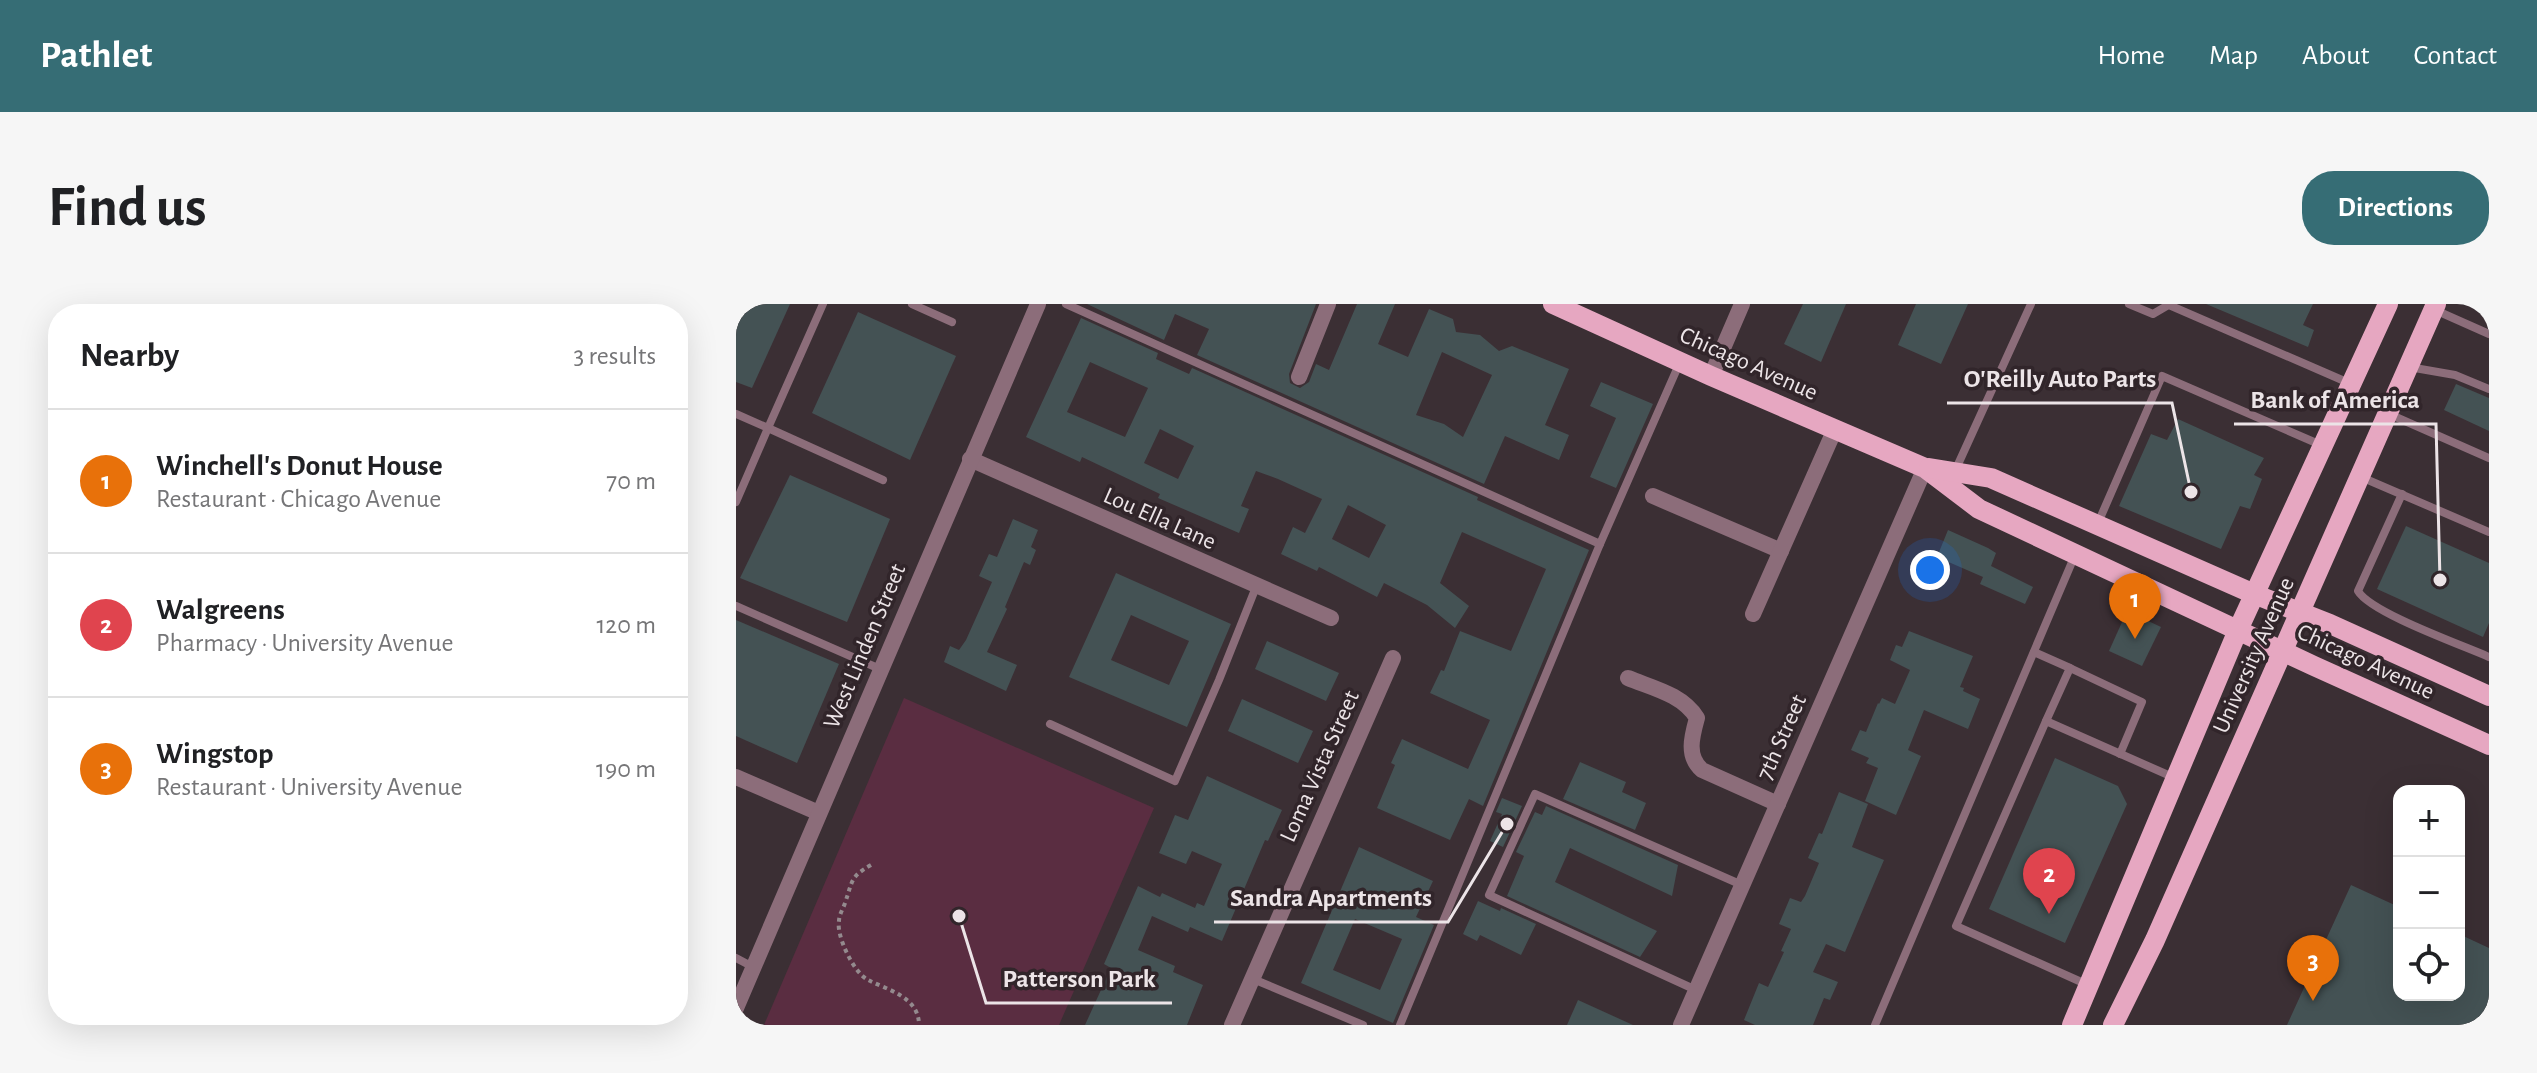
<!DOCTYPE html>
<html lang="en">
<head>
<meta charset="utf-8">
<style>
  body { margin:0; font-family:"Alegreya Sans",sans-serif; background:#f6f6f6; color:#202124 }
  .controls { position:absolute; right:24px; bottom:24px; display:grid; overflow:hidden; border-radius:16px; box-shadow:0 8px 32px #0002 }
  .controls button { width:72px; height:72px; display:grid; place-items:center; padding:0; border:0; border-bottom:2px solid #e0e0e0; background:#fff; color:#202124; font:40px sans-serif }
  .you { position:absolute; left:1194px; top:266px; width:28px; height:28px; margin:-20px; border:6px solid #fff; border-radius:50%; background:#1a73e8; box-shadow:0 0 0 12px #1a73e833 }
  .badge { display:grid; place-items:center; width:52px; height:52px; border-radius:50%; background:#366d75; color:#fff; font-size:26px; font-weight:700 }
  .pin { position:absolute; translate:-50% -66px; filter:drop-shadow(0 2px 4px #0008) }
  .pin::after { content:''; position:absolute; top:42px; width:28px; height:24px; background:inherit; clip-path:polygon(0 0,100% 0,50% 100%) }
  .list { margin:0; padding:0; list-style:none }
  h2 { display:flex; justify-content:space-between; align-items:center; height:104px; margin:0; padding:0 32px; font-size:34px }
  h2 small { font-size:26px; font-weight:400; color:#757577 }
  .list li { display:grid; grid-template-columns:52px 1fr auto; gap:24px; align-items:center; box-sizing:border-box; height:144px; padding:0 32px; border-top:2px solid #e0e0e0 }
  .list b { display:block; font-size:30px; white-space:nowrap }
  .list p { margin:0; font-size:26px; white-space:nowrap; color:#757577 }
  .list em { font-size:26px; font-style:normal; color:#757577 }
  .icon { flex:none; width:44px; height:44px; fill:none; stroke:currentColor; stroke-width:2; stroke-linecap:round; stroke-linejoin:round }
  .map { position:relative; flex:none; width:1753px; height:721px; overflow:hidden; border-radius:32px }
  header { display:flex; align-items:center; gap:48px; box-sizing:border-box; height:112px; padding:0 40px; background:#366d75; color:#fff }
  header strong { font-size:38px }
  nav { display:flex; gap:44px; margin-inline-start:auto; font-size:28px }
  .intro { display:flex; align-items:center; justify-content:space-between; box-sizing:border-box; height:192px; padding:0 48px }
  h1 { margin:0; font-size:56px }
  .button { padding:20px 36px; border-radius:32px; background:#366d75; color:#fff; font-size:28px; font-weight:700 }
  main { display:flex; gap:48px; padding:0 48px }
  aside { flex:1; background:#fff; border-radius:32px; box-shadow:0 8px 32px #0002 }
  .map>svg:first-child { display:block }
  .green { fill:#5a2d41 }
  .building { fill:#445254; fill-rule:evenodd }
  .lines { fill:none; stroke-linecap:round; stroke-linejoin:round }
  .path { stroke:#948a8e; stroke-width:4; stroke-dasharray:4 4; stroke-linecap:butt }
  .service { stroke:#8c6d7a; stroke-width:8 }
  .minor { stroke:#8c6d7a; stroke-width:16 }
  .tertiary { stroke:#8c6d7a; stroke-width:16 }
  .primary { stroke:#e6a7c1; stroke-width:20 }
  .labels { text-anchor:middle; stroke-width:7; stroke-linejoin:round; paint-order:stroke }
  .street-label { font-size:24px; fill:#ece4e7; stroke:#31252a }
  .leader { fill:none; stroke:#ece4e7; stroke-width:3 }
  .callout-dot { fill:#ece4e7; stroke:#31252a; stroke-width:3 }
  .callout-label { font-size:26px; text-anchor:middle; font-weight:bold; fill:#ece4e7; stroke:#31252a; stroke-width:7; stroke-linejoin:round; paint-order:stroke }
</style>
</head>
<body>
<header>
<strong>Pathlet</strong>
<nav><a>Home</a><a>Map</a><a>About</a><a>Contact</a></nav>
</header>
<div class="intro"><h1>Find us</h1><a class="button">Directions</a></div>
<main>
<aside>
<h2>Nearby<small>3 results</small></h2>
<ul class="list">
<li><span class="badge" style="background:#e8710a">1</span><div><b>Winchell's Donut House</b><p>Restaurant · Chicago Avenue</p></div><em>70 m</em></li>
<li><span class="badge" style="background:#e0444e">2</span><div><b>Walgreens</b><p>Pharmacy · University Avenue</p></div><em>120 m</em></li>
<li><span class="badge" style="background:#e8710a">3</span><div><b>Wingstop</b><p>Restaurant · University Avenue</p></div><em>190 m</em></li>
</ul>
</aside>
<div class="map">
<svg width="1753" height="721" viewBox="0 0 1753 721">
  <rect width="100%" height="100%" fill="#3b2f34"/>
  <path class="green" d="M 168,394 L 418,504 L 323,721 L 28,721 Z"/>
  <g class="building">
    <path d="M 0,0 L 54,0 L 16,84 L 0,78 Z"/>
    <path d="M 351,0 L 580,0 L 553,70 L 554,79 L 564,84 L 573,78 L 580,60 L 593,66 L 621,0 L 659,0 L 642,40 L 672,53 L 693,5 L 717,15 L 720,28 L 744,31 L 763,47 L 776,42 L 833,65 L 809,121 L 833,131 L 823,156 L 769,132 L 748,180 L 461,51 L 473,25 L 439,10 L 428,36 ZM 706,48 L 756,71 L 727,133 L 708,120 L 680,111 Z"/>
    <path d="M 1067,0 L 1110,0 L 1085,58 L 1048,40 Z"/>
    <path d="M 1180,0 L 1232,0 L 1205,60 L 1162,41 Z"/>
    <path d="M 1470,0 L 1577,0 L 1567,21 L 1578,26 L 1572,43 Z"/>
    <path d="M 122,8 L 220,52 L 174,156 L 76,109 Z"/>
    <path d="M 345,14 L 422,49 L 420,55 L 453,70 L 456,64 L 742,193 L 741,196 L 853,246 L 747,502 L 733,495 L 714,536 L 641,504 L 659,461 L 655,459 L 666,435 L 732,465 L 754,416 L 694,389 L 705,366 L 708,367 L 724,327 L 775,347 L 810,265 L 726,228 L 704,279 L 733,302 L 719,324 L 691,301 L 648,279 L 641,293 L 583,263 L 581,267 L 545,250 L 557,223 L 569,229 L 586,195 L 542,175 L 520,167 L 505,202 L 513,205 L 503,229 L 422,194 L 424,190 L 346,153 L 344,158 L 290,133 ZM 354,58 L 412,84 L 389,133 L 331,108 ZM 424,125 L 458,142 L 442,175 L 408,159 ZM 612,201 L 650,221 L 633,254 L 596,235 Z"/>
    <path d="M 865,78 L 917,100 L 880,184 L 854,173 L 880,114 L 854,102 Z"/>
    <path d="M 1720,80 L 1753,94 L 1753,127 L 1708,106 Z"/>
    <path d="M 1442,115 L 1528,154 L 1518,171 L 1526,175 L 1514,205 L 1504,202 L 1485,245 L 1383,202 L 1415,130 L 1431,136 Z"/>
    <path d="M 54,171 L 154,215 L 111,318 L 4,274 Z"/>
    <path d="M 277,215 L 302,226 L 295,243 L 300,246 L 294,261 L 288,258 L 269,303 L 271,305 L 251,348 L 281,361 L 270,387 L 208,358 L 214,342 L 223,346 L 230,336 L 256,278 L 243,272 L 253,250 L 261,253 Z"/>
    <path d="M 1670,222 L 1753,259 L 1753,319 L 1747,333 L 1641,285 Z"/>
    <path d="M 1212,226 L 1252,244 L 1260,249 L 1255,262 L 1297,283 L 1289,300 L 1244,280 L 1247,273 L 1201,253 Z"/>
    <path d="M 380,269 L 495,320 L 451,423 L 333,373 ZM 395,311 L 453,337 L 433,381 L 375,356 Z"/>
    <path d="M 1391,307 L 1425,323 L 1406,362 L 1373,347 Z"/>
    <path d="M 0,316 L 103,360 L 61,459 L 0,432 Z"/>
    <path d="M 1173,327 L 1237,352 L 1224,383 L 1228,384 L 1227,387 L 1244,395 L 1232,425 L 1188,406 L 1172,446 L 1185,452 L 1160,511 L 1129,497 L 1142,464 L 1130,459 L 1133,454 L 1115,446 L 1124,426 L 1130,428 L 1142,399 L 1143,400 L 1146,394 L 1159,400 L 1174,366 L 1154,356 L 1160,341 L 1166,343 Z"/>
    <path d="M 531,337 L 603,369 L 590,397 L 519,365 Z"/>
    <path d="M 506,395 L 577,427 L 562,459 L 492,427 Z"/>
    <path d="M 1319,454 L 1382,482 L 1391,500 L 1329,639 L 1253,605 Z"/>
    <path d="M 844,458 L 890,478 L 886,488 L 910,499 L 899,526 L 827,495 Z"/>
    <path d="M 471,472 L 546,506 L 532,537 L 529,536 L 486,637 L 454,623 L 452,628 L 416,612 L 402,646 L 439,662 L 437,668 L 467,681 L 451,721 L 349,721 L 375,664 L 368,660 L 402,582 L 424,593 L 426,589 L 459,604 L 461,599 L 468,602 L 486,560 L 456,547 L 450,560 L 423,549 L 439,511 L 452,516 Z"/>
    <path d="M 1103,488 L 1132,500 L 1116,543 L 1148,556 L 1109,648 L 1090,640 L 1077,668 L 1102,678 L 1094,696 L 1088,694 L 1077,721 L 1019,721 L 1008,716 L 1023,679 L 1032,683 L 1048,648 L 1045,647 L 1055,625 L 1043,620 L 1054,594 L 1065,598 L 1069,592 L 1083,559 L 1072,554 L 1083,529 L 1086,530 Z"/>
    <path d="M 766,494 L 786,502 L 767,543 L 754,537 L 766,510 L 760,508 Z"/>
    <path d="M 810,502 L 942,561 L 936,592 L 834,544 L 819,578 L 921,627 L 904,653 L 771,592 L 788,552 L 780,548 L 799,508 L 806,511 Z"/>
    <path d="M 623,543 L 697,577 L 680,613 L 698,621 L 657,719 L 565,679 ZM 619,615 L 666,635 L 644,686 L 597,666 Z"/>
    <path d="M 1615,581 L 1663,603 L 1663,691 L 1723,691 L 1723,630 L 1753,644 L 1753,721 L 1551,721 Z"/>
    <path d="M 742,597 L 764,607 L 765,604 L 800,620 L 785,651 L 744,631 L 741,637 L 727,630 Z"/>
    <path d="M 842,696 L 897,721 L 831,721 Z"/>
  </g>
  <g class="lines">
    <path class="path" d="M 135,561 C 114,573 117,576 109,599 C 107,605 103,611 103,617 C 100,632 118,669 132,676 C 152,686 183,693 183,721"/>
    <g class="service">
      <path d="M 176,0 L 216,18"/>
      <path d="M 330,0 L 864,240"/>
      <path d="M 1393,0 L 1417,10 L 1434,0"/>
      <path d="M 1433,1 L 1613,79"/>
      <path d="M 1699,6 L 1753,30"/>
      <path d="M 1673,63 L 1719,71 L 1753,85"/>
      <path d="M 0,110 L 32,124 L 87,0"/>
      <path d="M 1653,110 L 1753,154"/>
      <path d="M 1219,167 L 1295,0"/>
      <path d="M 1625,173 L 1753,228"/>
      <path d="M 1666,190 L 1622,287 C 1635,309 1726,341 1753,353"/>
      <path d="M 0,198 L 32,124 L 147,176"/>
      <path d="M 1362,219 L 1426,72 L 1585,141"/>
      <path d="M 0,302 L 144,365"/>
      <path d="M 1298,348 L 1334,364 L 1310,417"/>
      <path d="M 1334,364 L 1406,398 L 1384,450"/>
      <path d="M 314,420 L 439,477 L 483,376 L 520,283"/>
      <path d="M 0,654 L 17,663"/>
      <path d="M 517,675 L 627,721"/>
      <path d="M 1352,681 L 1220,622 L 1310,417 L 1439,474"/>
      <path d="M 960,686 L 753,591 L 799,490 L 1006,581"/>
      <path d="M 664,721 L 864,240 L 944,58"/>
      <path d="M 1139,721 L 1339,251"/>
    </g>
    <g class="minor">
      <path d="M 975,72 L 1006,0"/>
      <path d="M 563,73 L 592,0"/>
      <path d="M 234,155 L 595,314"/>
      <path d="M 917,192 L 1045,247"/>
      <path d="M 1017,310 L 1099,125"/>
      <path d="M 892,374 C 916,384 946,390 961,414 C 956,432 950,452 966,466 L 1042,500"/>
      <path d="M 0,473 L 83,509"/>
      <path d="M 496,721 L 657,354"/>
      <path d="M 945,721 L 1189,164"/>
    </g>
    <path class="tertiary" d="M 0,704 L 302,0"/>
    <g class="primary">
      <path d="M 817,0 L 975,72 L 1189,164 L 1243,205 L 1578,362 L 1753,441"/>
      <path d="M 1193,164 L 1255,174 L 1518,290 L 1594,320 L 1753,392"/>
      <path d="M 1336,721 L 1502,326 L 1652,0"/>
      <path d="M 1377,721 L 1419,636 L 1700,0"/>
    </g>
  </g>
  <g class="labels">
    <g class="street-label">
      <text transform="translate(1013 59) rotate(24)" y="8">Chicago Avenue</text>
      <text transform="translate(424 214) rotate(24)" y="8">Lou Ella Lane</text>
      <text transform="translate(128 342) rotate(-67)" y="8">West Linden Street</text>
      <text transform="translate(1517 351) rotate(-66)" y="8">University Avenue</text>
      <text transform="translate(1630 357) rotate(25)" y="8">Chicago Avenue</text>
      <text transform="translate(1045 433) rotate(-66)" y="8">7th Street</text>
      <text transform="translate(583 462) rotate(-66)" y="8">Loma Vista Street</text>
    </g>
  </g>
  <path class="leader" d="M1455 188L1436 99H1211M1704 276L1700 120H1498M771 520L712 618H478M223 612L250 699H436"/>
  <g class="callout-dot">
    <circle cx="1455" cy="188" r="8"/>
    <circle cx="1704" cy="276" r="8"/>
    <circle cx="771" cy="520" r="8"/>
    <circle cx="223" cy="612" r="8"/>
  </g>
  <g class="callout-label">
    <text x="1324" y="83">O'Reilly Auto Parts</text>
    <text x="1599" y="104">Bank of America</text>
    <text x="595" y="602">Sandra Apartments</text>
    <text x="343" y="683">Patterson Park</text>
  </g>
</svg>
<div class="controls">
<button>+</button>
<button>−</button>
<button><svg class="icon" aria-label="locate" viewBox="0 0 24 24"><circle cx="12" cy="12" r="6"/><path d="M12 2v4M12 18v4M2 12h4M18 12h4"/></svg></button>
</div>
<div class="you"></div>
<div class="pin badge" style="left:1399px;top:335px;background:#e8710a">1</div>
<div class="pin badge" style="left:1313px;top:610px;background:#e0444e">2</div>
<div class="pin badge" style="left:1577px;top:697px;background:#e8710a">3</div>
</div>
</main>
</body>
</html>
